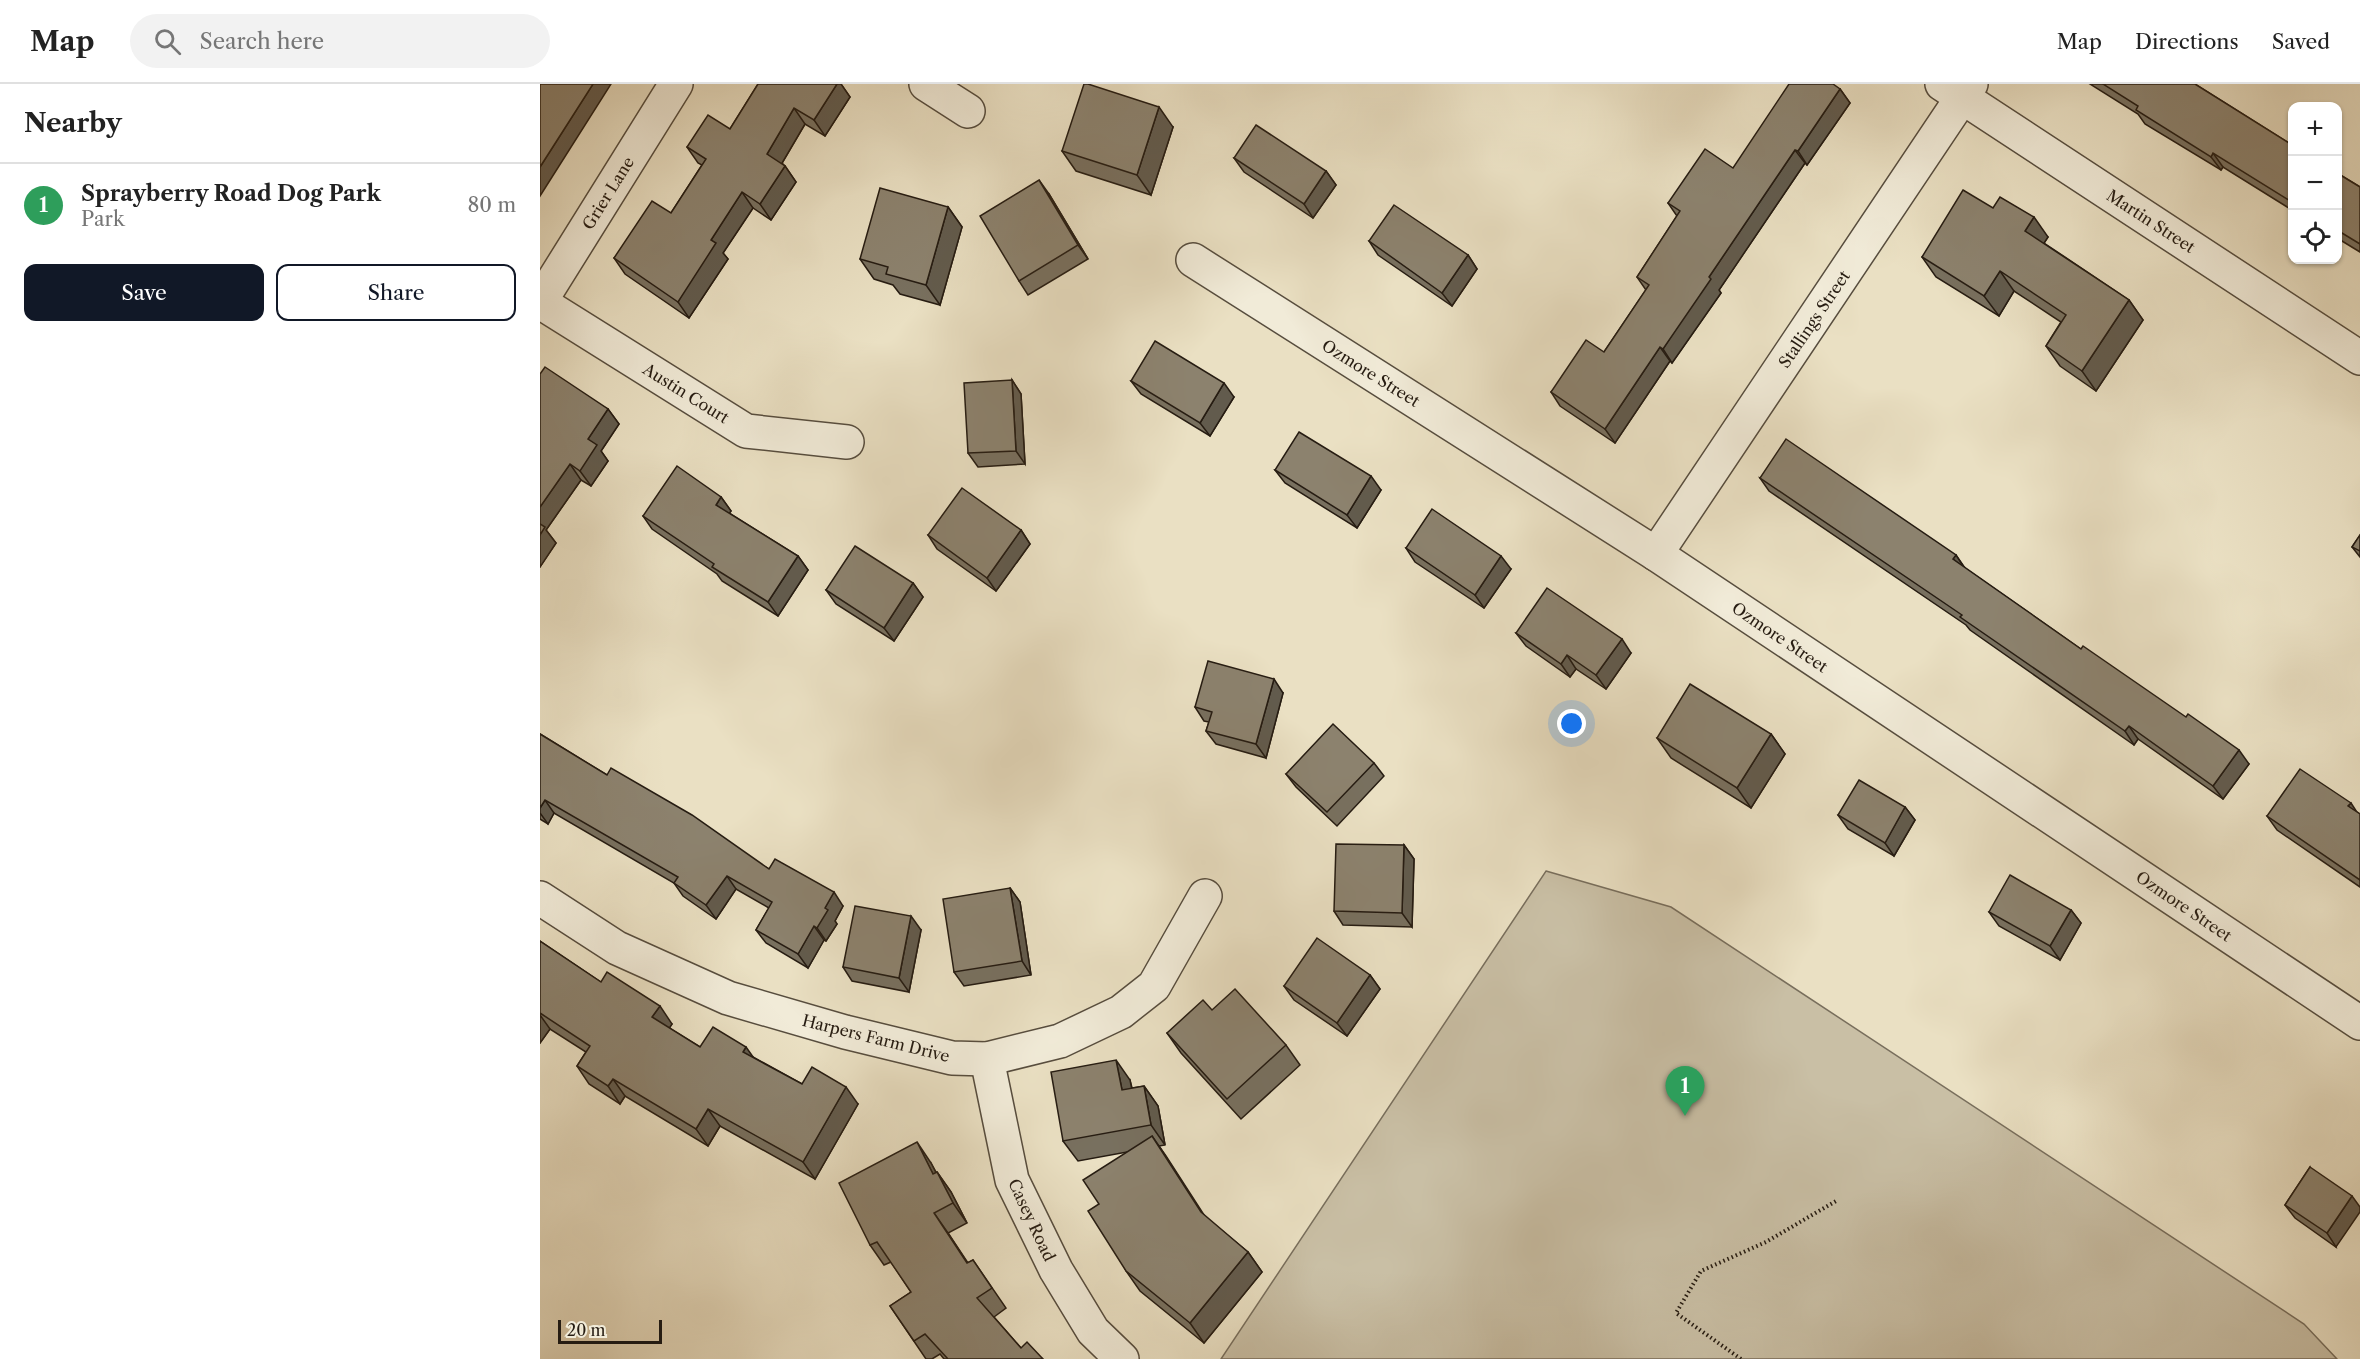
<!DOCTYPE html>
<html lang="en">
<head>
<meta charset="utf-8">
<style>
  body { margin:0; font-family:"Libre Caslon Text",serif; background:#f2f2f2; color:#222 }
  .controls { position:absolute; right:18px; top:18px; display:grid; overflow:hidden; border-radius:12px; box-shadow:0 2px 4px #0004 }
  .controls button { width:54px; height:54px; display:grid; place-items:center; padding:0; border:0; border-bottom:2px solid #e0e0e0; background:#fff; color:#222; font:30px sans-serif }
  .scale { position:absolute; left:18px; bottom:15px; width:104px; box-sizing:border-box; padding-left:6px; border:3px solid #261c12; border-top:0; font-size:16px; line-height:21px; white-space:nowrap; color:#261c12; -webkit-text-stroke:4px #f1ebd8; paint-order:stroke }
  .you { position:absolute; left:1032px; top:640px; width:21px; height:21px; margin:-15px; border:4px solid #fff; border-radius:50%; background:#1a73e8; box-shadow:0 0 0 9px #1a73e833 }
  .badge { display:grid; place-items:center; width:39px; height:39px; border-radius:50%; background:#111827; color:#fff; font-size:20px; font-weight:700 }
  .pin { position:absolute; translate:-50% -50px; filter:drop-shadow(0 2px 3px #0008) }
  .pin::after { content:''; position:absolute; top:32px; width:21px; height:18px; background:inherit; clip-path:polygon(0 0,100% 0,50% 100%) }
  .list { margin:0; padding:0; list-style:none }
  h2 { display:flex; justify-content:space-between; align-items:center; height:78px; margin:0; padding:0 24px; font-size:26px }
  h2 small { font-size:20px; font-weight:400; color:#767676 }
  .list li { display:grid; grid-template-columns:39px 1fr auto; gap:18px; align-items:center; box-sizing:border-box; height:84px; padding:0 24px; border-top:2px solid #e0e0e0 }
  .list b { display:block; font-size:22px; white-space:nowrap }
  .list p { margin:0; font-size:20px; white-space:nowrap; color:#767676 }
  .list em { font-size:20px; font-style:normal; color:#767676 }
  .actions { display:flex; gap:12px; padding:18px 24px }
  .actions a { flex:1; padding:14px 0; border:2px solid #111827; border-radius:12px; text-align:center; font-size:21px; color:#111827 }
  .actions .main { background:#111827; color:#fff }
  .icon { flex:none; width:33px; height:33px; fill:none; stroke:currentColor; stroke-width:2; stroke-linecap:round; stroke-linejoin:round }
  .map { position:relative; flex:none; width:1820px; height:1275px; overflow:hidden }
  header { display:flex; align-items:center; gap:36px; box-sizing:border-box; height:84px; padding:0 30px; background:#fff; border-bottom:2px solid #e0e0e0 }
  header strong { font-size:28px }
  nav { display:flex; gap:33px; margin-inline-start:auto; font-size:21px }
  .search { width:420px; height:54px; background:#f2f2f2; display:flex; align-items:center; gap:15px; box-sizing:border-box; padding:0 21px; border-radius:33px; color:#767676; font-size:22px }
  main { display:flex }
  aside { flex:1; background:#fff }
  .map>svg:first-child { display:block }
  .green { fill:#c9bfa5; stroke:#786e5c; stroke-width:1.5 }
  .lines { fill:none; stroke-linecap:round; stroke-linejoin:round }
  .minor-casing { stroke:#574d3e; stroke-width:36 }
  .path { stroke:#261c12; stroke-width:4; stroke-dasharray:1.5 3; stroke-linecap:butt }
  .minor { stroke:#f1ebd8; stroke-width:33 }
  .wall { fill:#78705f; stroke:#261c12; stroke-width:1.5 }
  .shaded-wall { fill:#625b4d; stroke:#261c12; stroke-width:1.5 }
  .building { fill:#8c826e; stroke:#261c12; stroke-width:1.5 }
  .labels { text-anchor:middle; stroke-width:5; stroke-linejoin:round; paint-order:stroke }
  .street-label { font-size:16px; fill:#261c12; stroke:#f1ebd8 }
</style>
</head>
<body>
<header>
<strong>Map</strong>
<div class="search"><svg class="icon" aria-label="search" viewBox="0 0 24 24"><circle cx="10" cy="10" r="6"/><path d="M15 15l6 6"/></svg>Search here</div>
<nav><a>Map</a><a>Directions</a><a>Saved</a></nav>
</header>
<main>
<aside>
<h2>Nearby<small></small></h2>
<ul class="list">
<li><span class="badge" style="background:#2e9e5b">1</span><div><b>Sprayberry Road Dog Park</b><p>Park</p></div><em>80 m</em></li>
</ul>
<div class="actions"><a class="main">Save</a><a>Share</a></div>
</aside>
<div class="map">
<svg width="1820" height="1275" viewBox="0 0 1820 1275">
  <rect width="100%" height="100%" fill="#eae0c3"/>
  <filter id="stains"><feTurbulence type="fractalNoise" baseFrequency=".00333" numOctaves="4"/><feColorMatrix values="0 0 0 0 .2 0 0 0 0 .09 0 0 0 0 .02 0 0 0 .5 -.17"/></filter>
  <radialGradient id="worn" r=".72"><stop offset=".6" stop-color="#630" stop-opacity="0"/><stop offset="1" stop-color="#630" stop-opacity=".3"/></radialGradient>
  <path class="green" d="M 1006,787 L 1131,823 L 1764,1240 L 1797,1275 L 681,1275 Z"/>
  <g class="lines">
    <g class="minor-casing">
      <g id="minor">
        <path d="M 386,0 L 428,27"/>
        <path d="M 1402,0 L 1820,274"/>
        <path d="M 653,176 L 1116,470 L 1820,939"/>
        <path d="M 0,218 L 206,347 L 307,358"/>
        <path d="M 0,218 L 136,0"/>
        <path d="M 1116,470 L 1431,0"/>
        <path d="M 0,814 L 77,864 L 188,914 L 305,948 L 412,974 L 447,975 L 520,957 L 581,928 L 614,902 L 665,812"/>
        <path d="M 447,975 L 472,1096 L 516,1186 L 553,1247 L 582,1275"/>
      </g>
    </g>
    <path class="path" d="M 1201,1275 L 1136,1229 L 1161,1187 L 1226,1158 L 1296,1117"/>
    <use href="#minor" class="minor"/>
  </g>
  <g class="wall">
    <path d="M 218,0 L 301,0 L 310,13 L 285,52 L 265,40 L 242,79 L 245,82 L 256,98 L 231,136 L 213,124 L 183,169 L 188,175 L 149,234 L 85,190 L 74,174 L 131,129 L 162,81 L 158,79 L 147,63 L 190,45 Z"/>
    <path d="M 1550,0 L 1655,0 L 1752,61 L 1752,126 L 1683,83 L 1681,86 L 1605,40 L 1598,30 Z"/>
    <path d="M 1300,5 L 1310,19 L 1267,81 L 1265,79 L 1179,206 L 1181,209 L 1132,279 L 1130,277 L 1075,359 L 1020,322 L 1011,308 L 1064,268 L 1106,206 L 1097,193 L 1137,132 L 1128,119 L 1193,84 Z"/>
    <path d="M 633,43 L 611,111 L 536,87 L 522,67 Z"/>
    <path d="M 694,74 L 786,87 L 796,101 L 773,134 L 704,88 Z"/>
    <path d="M 1797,89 L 1820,103 L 1820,168 L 1797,154 Z"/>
    <path d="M 509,110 L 548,175 L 488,211 L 479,197 Z"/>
    <path d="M 408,123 L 422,143 L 400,221 L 360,210 L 353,201 L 334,195 L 320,175 Z"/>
    <path d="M 1453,124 L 1508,153 L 1504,159 L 1589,216 L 1603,236 L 1556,307 L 1520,282 L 1506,262 L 1521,238 L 1474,207 L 1459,232 L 1396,193 L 1382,173 Z"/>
    <path d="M 829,157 L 928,171 L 937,185 L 912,222 L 838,171 Z"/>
    <path d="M 0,290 L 68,325 L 79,340 L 61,367 L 68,377 L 51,402 L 41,396 L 6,446 L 16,459 L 0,483 Z"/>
    <path d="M 472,296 L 481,310 L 485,380 L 438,383 L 428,369 Z"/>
    <path d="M 591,297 L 694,313 L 670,352 L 601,310 Z"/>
    <path d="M 735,386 L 841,406 L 817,444 L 745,399 Z"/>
    <path d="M 1220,394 L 1416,471 L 1425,484 L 1541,565 L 1709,680 L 1683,715 L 1598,655 L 1594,661 L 1430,546 L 1426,541 L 1229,407 Z"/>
    <path d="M 181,413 L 191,427 L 189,429 L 258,472 L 268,486 L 238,532 L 182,497 L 177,490 L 112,445 L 103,432 Z"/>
    <path d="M 481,446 L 490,460 L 456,507 L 397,465 L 388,451 Z"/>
    <path d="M 1820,451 L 1820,473 L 1812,463 Z"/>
    <path d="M 866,464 L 971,485 L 944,524 L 875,478 Z"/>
    <path d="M 373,499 L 383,513 L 354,557 L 296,520 L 286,506 Z"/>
    <path d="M 976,549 L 1091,569 L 1066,605 L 1036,585 L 1030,593 L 986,562 Z"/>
    <path d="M 743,609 L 726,674 L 676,660 L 666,647 L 669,638 L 664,637 L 655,623 Z"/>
    <path d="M 0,650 L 67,691 L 229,785 L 303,822 L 295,837 L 297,840 L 286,857 L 284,856 L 268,884 L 226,859 L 216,846 L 229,824 L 196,805 L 176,835 L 143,812 L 134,799 L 14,729 L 8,740 L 0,735 Z"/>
    <path d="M 1231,650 L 1245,670 L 1211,724 L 1131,674 L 1117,654 Z"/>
    <path d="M 834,679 L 844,692 L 797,742 L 756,703 L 746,690 Z"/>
    <path d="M 1365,723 L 1375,736 L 1354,772 L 1308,745 L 1298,731 Z"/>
    <path d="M 1816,728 L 1820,730 L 1820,803 L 1737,746 L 1727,732 Z"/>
    <path d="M 864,761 L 874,775 L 872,843 L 803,841 L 794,827 Z"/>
    <path d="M 470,804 L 480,818 L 491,891 L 424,902 L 414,888 Z"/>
    <path d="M 1531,826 L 1541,839 L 1520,876 L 1459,842 L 1449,828 Z"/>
    <path d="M 381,846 L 369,908 L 312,897 L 303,883 Z"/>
    <path d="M 0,857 L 61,898 L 132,940 L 129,944 L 160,963 L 213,973 L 262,1000 L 318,1020 L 275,1095 L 180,1042 L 168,1062 L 85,1012 L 80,1020 L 49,1000 L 37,982 L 46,968 L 10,945 L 0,959 Z"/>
    <path d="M 830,891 L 840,905 L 807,952 L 754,916 L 744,902 Z"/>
    <path d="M 672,926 L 746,961 L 760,981 L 701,1035 L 641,969 L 627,949 Z"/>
    <path d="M 590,996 L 592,1004 L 604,1002 L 618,1022 L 625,1061 L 619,1062 L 663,1131 L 708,1168 L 722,1188 L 664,1259 L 600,1207 L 586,1187 L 559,1120 L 587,1068 L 538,1077 L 523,1057 Z"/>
    <path d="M 391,1079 L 396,1088 L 397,1088 L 411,1108 L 427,1139 L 408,1149 L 428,1179 L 433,1176 L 466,1224 L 454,1233 L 481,1264 L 503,1275 L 404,1275 L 400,1270 L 392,1275 L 386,1275 L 350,1222 L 371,1208 L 351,1178 L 344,1181 L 330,1161 Z"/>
    <path d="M 1770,1083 L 1796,1163 L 1755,1134 L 1745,1121 Z"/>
  </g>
  <g class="shaded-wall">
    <path d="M 53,0 L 71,0 L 0,112 L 0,83 Z"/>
    <path d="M 297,0 L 301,0 L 310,13 L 285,52 L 274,36 Z"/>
    <path d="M 1300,5 L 1310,19 L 1267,81 L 1258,67 Z"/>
    <path d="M 619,23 L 633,43 L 611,111 L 597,91 Z"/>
    <path d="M 254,24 L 265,40 L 238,86 L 227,70 Z"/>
    <path d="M 1255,66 L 1265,79 L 1179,206 L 1181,209 L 1132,279 L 1123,265 L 1169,193 Z"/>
    <path d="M 1673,69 L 1683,83 L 1681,86 L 1671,73 Z"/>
    <path d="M 245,82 L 256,98 L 231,136 L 220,120 Z"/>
    <path d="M 786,87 L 796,101 L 773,134 L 764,120 Z"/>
    <path d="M 499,96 L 509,110 L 548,175 L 538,161 Z"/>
    <path d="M 202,108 L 213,124 L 183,169 L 188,175 L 149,234 L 138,218 L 171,156 Z"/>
    <path d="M 408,123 L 422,143 L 400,221 L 386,201 Z"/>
    <path d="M 1494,133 L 1508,153 L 1499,167 L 1485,147 Z"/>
    <path d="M 928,171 L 937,185 L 912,222 L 902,209 Z"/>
    <path d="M 1460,187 L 1474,207 L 1459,232 L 1444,212 Z"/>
    <path d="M 1589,216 L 1603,236 L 1556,307 L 1542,287 Z"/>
    <path d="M 1120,263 L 1130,277 L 1075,359 L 1065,345 Z"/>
    <path d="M 472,296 L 481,310 L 485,380 L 476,367 Z"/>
    <path d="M 684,299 L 694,313 L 670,352 L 660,339 Z"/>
    <path d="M 68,325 L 79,340 L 61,367 L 68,377 L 51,402 L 40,387 L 48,355 Z"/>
    <path d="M 30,380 L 41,396 L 6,446 L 16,459 L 0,483 L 0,423 Z"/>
    <path d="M 831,392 L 841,406 L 817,444 L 807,431 Z"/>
    <path d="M 181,413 L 191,427 L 186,434 L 176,421 Z"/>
    <path d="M 481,446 L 490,460 L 456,507 L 447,494 Z"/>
    <path d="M 1416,471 L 1425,485 L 1413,475 Z"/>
    <path d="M 258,472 L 268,486 L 238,532 L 228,518 Z"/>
    <path d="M 961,472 L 971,485 L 944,524 L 935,511 Z"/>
    <path d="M 373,499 L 383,513 L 354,557 L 344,544 Z"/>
    <path d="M 1082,555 L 1091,569 L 1066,605 L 1056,591 Z"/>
    <path d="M 1027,571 L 1036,585 L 1030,593 L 1021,580 Z"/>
    <path d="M 734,595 L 743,609 L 726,674 L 716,660 Z"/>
    <path d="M 1589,642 L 1598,655 L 1594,661 L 1585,647 Z"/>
    <path d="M 1231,650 L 1245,670 L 1211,724 L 1197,704 Z"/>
    <path d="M 1699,666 L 1709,680 L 1683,715 L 1673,702 Z"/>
    <path d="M 5,716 L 14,729 L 8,740 L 0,729 L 0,724 Z"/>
    <path d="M 1811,719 L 1820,733 L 1808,722 Z"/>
    <path d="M 1365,723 L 1375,736 L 1354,772 L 1345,759 Z"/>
    <path d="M 864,761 L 874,775 L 872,843 L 862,829 Z"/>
    <path d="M 187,792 L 196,805 L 176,835 L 166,821 Z"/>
    <path d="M 470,804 L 480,818 L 491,891 L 482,877 Z"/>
    <path d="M 294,808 L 303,822 L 295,837 L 297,840 L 286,857 L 277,844 L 285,824 Z"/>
    <path d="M 1531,826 L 1541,839 L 1520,876 L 1510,862 Z"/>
    <path d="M 371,832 L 381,846 L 369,908 L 359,894 Z"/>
    <path d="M 274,842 L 284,856 L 268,884 L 258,870 Z"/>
    <path d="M 830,891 L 840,905 L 807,952 L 797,939 Z"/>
    <path d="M 120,922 L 132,940 L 125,951 L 112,933 Z"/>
    <path d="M 0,931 L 10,945 L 0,959 Z"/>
    <path d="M 206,963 L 218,980 L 203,968 Z"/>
    <path d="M 576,976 L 590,996 L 596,1026 L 582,1006 Z"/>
    <path d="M 73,995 L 85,1012 L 80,1020 L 68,1002 Z"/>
    <path d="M 604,1002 L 618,1022 L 625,1061 L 611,1041 Z"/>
    <path d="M 306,1003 L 318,1020 L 275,1095 L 263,1078 Z"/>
    <path d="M 168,1025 L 180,1042 L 168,1062 L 156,1045 Z"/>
    <path d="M 612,1052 L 626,1072 L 675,1148 L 661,1128 Z"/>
    <path d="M 377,1058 L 391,1079 L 407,1110 L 393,1090 Z"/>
    <path d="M 397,1088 L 411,1108 L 427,1139 L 413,1119 Z"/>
    <path d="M 1812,1112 L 1820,1123 L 1820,1128 L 1796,1163 L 1787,1149 Z"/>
    <path d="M 394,1129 L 408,1149 L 441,1200 L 427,1179 Z"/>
    <path d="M 708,1168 L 722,1188 L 664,1259 L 650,1239 Z"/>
  </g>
  <g class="building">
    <path d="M 0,0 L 53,0 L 0,83 Z"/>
    <path d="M 218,0 L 297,0 L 274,36 L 254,24 L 227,70 L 245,82 L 220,120 L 202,108 L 171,156 L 176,159 L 138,218 L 74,174 L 112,117 L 131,129 L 166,75 L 147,63 L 168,31 L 190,45 Z"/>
    <path d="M 544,0 L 548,0 L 619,23 L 597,91 L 522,67 Z"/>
    <path d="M 1249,0 L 1293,0 L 1300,5 L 1258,67 L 1255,66 L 1169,193 L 1171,195 L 1123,265 L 1120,263 L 1065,345 L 1011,308 L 1046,256 L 1064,268 L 1109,201 L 1097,193 L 1140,127 L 1128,119 L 1165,65 L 1193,84 Z"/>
    <path d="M 1563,0 L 1655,0 L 1752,61 L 1752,118 L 1673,69 L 1671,73 L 1596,26 L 1598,22 Z"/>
    <path d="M 716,41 L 786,87 L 764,120 L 694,74 Z"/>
    <path d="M 1797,89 L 1820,103 L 1820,160 L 1797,146 Z"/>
    <path d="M 499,96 L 538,161 L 479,197 L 440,132 Z"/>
    <path d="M 340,104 L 408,123 L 386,201 L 346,190 L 348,183 L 320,175 Z"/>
    <path d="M 1423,106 L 1453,124 L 1460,113 L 1494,133 L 1485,147 L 1589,216 L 1542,287 L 1506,262 L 1526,231 L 1460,187 L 1444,212 L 1382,173 Z"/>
    <path d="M 854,121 L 928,171 L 902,209 L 829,157 Z"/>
    <path d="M 615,257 L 684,299 L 660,339 L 591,297 Z"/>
    <path d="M 5,283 L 68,325 L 48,355 L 57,361 L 40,387 L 30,380 L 0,423 L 0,290 Z"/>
    <path d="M 472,296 L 476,367 L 428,369 L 424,299 Z"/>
    <path d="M 759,348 L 831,392 L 807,431 L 735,386 Z"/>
    <path d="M 1246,355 L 1416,471 L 1413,475 L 1541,565 L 1543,562 L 1646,633 L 1648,630 L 1699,666 L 1673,702 L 1589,642 L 1585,647 L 1420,533 L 1422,531 L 1220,394 Z"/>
    <path d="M 137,382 L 181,413 L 176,421 L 258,472 L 228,518 L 172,483 L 174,480 L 103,432 Z"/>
    <path d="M 422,404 L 481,446 L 447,494 L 388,451 Z"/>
    <path d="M 892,425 L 961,472 L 935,511 L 866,464 Z"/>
    <path d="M 0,440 L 5,443 L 0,451 Z"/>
    <path d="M 1820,451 L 1820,467 L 1812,463 Z"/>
    <path d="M 315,462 L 373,499 L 344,544 L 286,506 Z"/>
    <path d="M 1007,504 L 1082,555 L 1056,591 L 1027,571 L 1021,580 L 976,549 Z"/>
    <path d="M 668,577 L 734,595 L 716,660 L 666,647 L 672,628 L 655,623 Z"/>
    <path d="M 1150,600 L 1231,650 L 1197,704 L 1117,654 Z"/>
    <path d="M 793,640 L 834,679 L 787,728 L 746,690 Z"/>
    <path d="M 0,650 L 67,691 L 71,684 L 152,731 L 229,785 L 235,775 L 294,808 L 285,824 L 288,826 L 277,844 L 274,842 L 258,870 L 216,846 L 232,818 L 187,792 L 166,821 L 134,799 L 138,793 L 5,716 L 0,724 Z"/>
    <path d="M 1760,685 L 1811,719 L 1808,722 L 1820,730 L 1820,796 L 1727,732 Z"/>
    <path d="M 1319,696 L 1365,723 L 1345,759 L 1298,731 Z"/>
    <path d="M 796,760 L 864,761 L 862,829 L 794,827 Z"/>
    <path d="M 1470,791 L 1531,826 L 1510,862 L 1449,828 Z"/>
    <path d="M 470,804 L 482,877 L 414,888 L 403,815 Z"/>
    <path d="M 315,822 L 371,832 L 359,894 L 303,883 Z"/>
    <path d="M 777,854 L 830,891 L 797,939 L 744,902 Z"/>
    <path d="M 0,857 L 61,898 L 67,888 L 120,922 L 112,933 L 160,963 L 173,943 L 206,963 L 203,968 L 262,1000 L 272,983 L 306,1003 L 263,1078 L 168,1025 L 156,1045 L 73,995 L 68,1002 L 37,982 L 50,962 L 0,929 Z"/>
    <path d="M 695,905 L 746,961 L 687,1015 L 627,949 L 663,916 L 672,926 Z"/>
    <path d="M 576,976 L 582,1006 L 604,1002 L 611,1041 L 523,1057 L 511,988 Z"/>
    <path d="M 612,1052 L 661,1128 L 708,1168 L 650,1239 L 586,1187 L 548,1127 L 559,1120 L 543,1096 Z"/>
    <path d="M 377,1058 L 393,1090 L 397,1088 L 413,1119 L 394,1129 L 427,1179 L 433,1176 L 452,1204 L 437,1214 L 481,1264 L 487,1258 L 503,1275 L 408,1275 L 385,1250 L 374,1257 L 350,1222 L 371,1208 L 337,1158 L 330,1161 L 299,1099 Z"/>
    <path d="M 1770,1083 L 1812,1112 L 1787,1149 L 1745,1121 Z"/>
  </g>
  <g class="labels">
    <g class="street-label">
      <text transform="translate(68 109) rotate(-58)" y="6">Grier Lane</text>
      <text transform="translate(1611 137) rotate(33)" y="6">Martin Street</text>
      <text transform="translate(1274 235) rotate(-56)" y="6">Stallings Street</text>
      <text transform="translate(831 289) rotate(32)" y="6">Ozmore Street</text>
      <text transform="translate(146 309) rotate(32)" y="6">Austin Court</text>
      <text transform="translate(1240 553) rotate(34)" y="6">Ozmore Street</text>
      <text transform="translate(1644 822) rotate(34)" y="6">Ozmore Street</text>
      <text transform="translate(336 954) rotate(14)" y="6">Harpers Farm Drive</text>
      <text transform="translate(492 1136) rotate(65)" y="6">Casey Road</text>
    </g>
  </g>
  <rect width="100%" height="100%" filter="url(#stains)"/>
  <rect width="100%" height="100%" fill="url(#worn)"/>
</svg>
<div class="controls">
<button>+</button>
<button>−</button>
<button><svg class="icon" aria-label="locate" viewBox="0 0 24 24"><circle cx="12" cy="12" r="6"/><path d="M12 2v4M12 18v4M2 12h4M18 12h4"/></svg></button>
</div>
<div class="scale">20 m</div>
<div class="you"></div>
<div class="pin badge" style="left:1145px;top:1032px;background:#2e9e5b">1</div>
</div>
</main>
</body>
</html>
